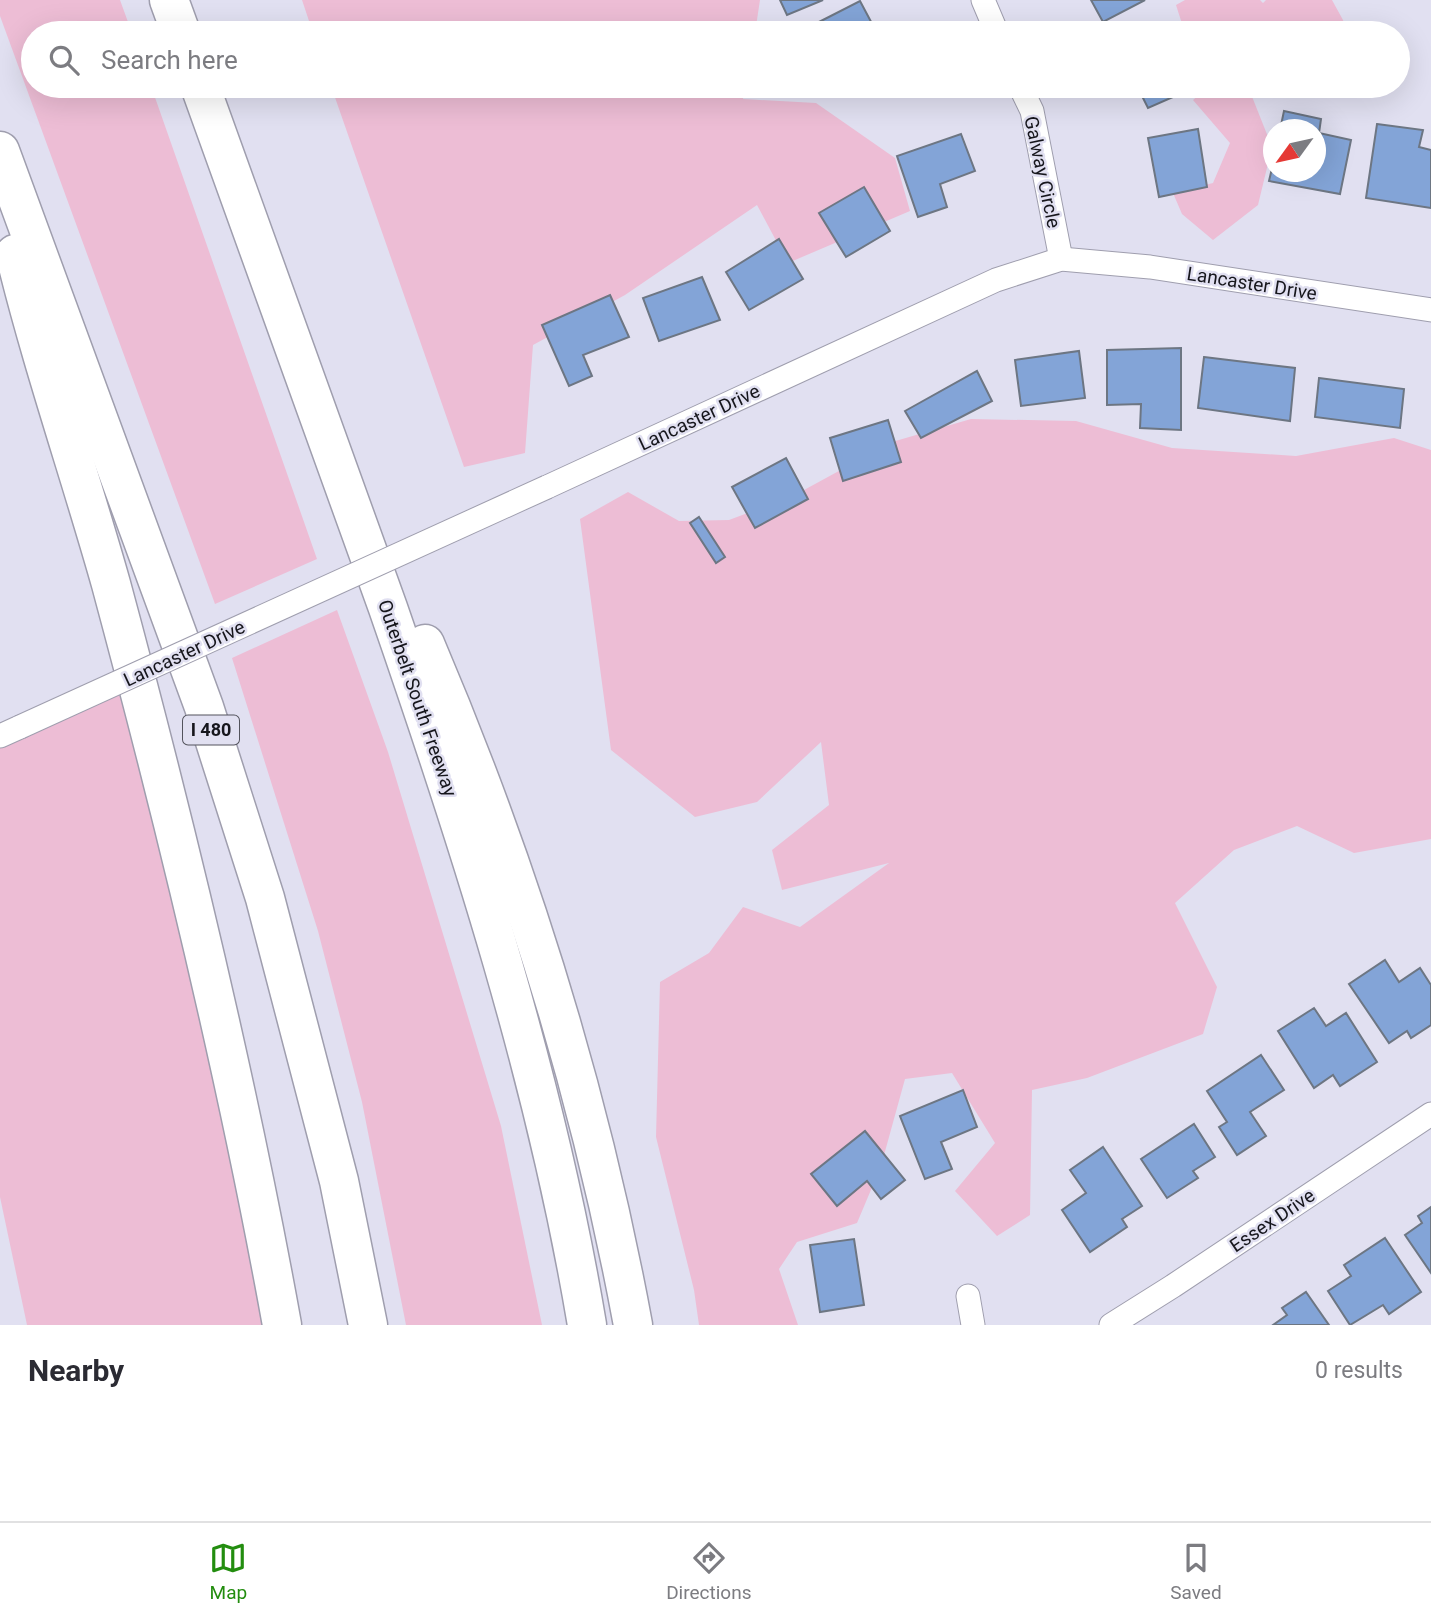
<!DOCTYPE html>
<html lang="en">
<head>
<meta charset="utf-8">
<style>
  body { margin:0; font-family:Roboto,sans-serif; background:#f2f2f3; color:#2b2b33 }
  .compass { position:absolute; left:1263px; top:119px; width:63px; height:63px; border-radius:50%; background:#fff; box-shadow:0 7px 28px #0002; rotate:237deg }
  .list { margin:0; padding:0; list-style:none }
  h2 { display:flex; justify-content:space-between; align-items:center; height:91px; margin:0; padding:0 28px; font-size:30px }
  h2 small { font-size:23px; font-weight:400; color:#7c7c81 }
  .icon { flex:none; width:38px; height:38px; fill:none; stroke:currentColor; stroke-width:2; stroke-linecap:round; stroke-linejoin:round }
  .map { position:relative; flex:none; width:1431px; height:1325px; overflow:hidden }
  .search { position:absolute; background:#fff; box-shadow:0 7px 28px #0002; left:21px; right:21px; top:21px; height:77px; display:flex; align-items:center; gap:18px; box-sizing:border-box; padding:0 24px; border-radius:38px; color:#7c7c81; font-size:26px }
  .sheet { height:196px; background:#fff }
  nav { display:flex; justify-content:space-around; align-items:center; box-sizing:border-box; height:98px; border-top:2px solid #e1e1e2; background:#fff; font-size:19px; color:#7c7c81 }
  nav a { display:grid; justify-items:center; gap:4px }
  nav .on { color:#238d0f }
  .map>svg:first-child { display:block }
  .green { fill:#edbdd5 }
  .building { fill:#83a4d7; stroke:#6d7683; stroke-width:2 }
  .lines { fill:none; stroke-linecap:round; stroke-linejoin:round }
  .minor-casing { stroke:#9f9eae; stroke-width:25 }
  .motorway-casing { stroke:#9f9eae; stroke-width:41 }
  .minor { stroke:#fff; stroke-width:23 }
  .motorway { stroke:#fff; stroke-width:38 }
  .minor-bridge-casing { stroke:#9f9eae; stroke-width:25; stroke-linecap:butt }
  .minor-bridge { stroke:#fff; stroke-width:23 }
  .labels { text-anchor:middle; stroke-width:5; stroke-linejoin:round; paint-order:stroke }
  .shield { fill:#e1e0f1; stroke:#53535c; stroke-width:2 }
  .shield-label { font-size:18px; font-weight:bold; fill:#16161c }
  .street-label { font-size:19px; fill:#16161c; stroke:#e1e0f1 }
</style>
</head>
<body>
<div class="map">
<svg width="1431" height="1325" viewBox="0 0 1431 1325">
  <rect width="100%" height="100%" fill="#e1e0f1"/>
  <g class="green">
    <path d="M 0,0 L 120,0 L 132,33 L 33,33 L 33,86 L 151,86 L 317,559 L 215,604 L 0,16 Z"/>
    <path d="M 302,0 L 760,0 L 755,33 L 313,33 Z"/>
    <path d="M 1185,0 L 1260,0 L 1263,3 L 1266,0 L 1332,0 L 1343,20 L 1346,33 L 1185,33 L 1176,5 Z"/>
    <path d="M 331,86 L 745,86 L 743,99 L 816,103 L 895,158 L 910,211 L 788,263 L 757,205 L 625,295 L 533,345 L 525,453 L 464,467 Z"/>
    <path d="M 1210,86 L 1242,86 L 1249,89 L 1272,147 L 1258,205 L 1213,240 L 1182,214 L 1173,193 L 1213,183 L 1230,143 L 1193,100 Z"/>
    <path d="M 971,419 L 1076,421 L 1172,448 L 1296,456 L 1394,438 L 1431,450 L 1431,839 L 1354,853 L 1297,826 L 1234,850 L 1175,903 L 1217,987 L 1203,1034 L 1087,1078 L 1032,1090 L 1030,1215 L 997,1236 L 955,1191 L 995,1143 L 952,1073 L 905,1079 L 881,1166 L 857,1223 L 797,1242 L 779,1269 L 798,1325 L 699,1325 L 694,1290 L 656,1137 L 660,982 L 709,953 L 743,907 L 800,927 L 889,863 L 782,890 L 772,850 L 829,805 L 821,742 L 757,802 L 695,817 L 611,750 L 580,519 L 628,492 L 679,521 L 729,520 L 793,496 L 892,442 Z"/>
    <path d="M 337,610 L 388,752 L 501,1126 L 542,1325 L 406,1325 L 362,1102 L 318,931 L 232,658 Z"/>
    <path d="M 135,676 L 282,1325 L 27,1325 L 0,1197 L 0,736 Z"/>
  </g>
  <g class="building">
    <path d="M 780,0 L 823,0 L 787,15 Z"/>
    <path d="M 1091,0 L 1145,0 L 1103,22 Z"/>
    <path d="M 860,1 L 877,33 L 823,33 L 817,23 Z"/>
    <path d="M 823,86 L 845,86 L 828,95 Z"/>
    <path d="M 1137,86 L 1187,86 L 1189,90 L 1148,108 Z"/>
    <path d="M 1284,111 L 1321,119 L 1319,133 L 1351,140 L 1340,194 L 1269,181 L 1274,160 L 1274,172 L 1316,172 L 1316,130 L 1280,130 Z"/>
    <path d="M 1377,124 L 1423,130 L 1419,147 L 1431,150 L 1431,208 L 1366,198 Z"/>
    <path d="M 1198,129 L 1207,187 L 1159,197 L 1148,138 Z"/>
    <path d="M 961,134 L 975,171 L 940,184 L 947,207 L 918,217 L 897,156 Z"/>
    <path d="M 864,187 L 890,231 L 846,257 L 819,213 Z"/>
    <path d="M 779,239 L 803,279 L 749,310 L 726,272 Z"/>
    <path d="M 702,277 L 720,320 L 659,341 L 643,298 Z"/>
    <path d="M 610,295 L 629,337 L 583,355 L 592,376 L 569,386 L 542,325 Z"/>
    <path d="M 1181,348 L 1181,430 L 1140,428 L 1141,404 L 1107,405 L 1107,350 Z"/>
    <path d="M 1079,351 L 1085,398 L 1021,406 L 1015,360 Z"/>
    <path d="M 1204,357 L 1295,368 L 1290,421 L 1198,408 Z"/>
    <path d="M 977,371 L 992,401 L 921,438 L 905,411 Z"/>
    <path d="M 1319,378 L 1404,389 L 1400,428 L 1315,417 Z"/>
    <path d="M 888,420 L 901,462 L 843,481 L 830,438 Z"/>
    <path d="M 786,458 L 808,499 L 755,528 L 732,487 Z"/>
    <path d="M 699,517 L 725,557 L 716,563 L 690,523 Z"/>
    <path d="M 1385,960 L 1399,982 L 1420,968 L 1431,985 L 1431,1025 L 1411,1038 L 1407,1031 L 1389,1043 L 1349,984 Z"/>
    <path d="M 1314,1008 L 1326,1026 L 1346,1013 L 1377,1062 L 1340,1086 L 1333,1075 L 1314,1088 L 1278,1031 Z"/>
    <path d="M 1261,1055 L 1284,1090 L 1250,1112 L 1266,1136 L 1237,1155 L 1219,1127 L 1227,1122 L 1207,1091 Z"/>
    <path d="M 963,1090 L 977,1127 L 941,1142 L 952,1169 L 925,1179 L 900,1116 Z"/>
    <path d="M 1194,1124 L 1215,1157 L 1193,1171 L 1198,1178 L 1167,1198 L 1141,1159 Z"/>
    <path d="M 865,1131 L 905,1180 L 881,1199 L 867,1181 L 837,1206 L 811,1174 Z"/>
    <path d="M 1103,1147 L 1142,1206 L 1122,1219 L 1127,1227 L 1090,1252 L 1062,1210 L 1086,1193 L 1070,1170 Z"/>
    <path d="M 1431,1207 L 1431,1273 L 1405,1235 L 1422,1223 L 1418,1216 Z"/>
    <path d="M 1385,1238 L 1421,1292 L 1389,1314 L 1383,1305 L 1350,1325 L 1328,1291 L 1351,1276 L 1344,1265 Z"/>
    <path d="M 854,1239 L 864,1305 L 820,1312 L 810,1245 Z"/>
    <path d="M 1306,1292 L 1329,1325 L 1273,1325 L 1287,1315 L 1282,1308 Z"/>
  </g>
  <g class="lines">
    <g class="minor-casing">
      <g id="minor">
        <path d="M 983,0 L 997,33"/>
        <path d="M 1020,86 L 1032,111 L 1061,259"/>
        <path d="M 547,487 L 996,280 L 1061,259 L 1150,267 L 1431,310"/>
        <path d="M 0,736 L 20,727"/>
        <path d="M 968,1296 L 973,1325"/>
        <path d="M 1111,1325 L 1173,1286 L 1431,1114"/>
      </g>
    </g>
    <g class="motorway-casing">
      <g id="motorway">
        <path d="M 169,0 L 181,33"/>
        <path d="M 200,86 C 264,260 327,434 388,608 C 469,842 546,1080 587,1325"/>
        <path d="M 0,151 L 204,707 L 265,898 L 339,1181 L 368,1325"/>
        <path d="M 15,254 C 42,365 80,474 111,584 C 177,829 237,1076 282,1325"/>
        <path d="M 425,644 C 518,862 590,1092 633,1325"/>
      </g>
    </g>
    <use href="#minor" class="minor"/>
    <use href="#motorway" class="motorway"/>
    <g class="minor-bridge-casing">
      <path id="minor-bridge" d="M 20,727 L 547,487"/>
    </g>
    <use href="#minor-bridge" class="minor-bridge"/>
  </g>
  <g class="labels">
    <rect class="shield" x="183" y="715.5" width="56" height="29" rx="5"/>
    <g class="shield-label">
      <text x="211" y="736">I 480</text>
    </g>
    <g class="street-label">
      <text transform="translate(1043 172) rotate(78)" y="7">Galway Circle</text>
      <text transform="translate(1252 283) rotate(9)" y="7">Lancaster Drive</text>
      <text transform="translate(699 417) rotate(-25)" y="7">Lancaster Drive</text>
      <text transform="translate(184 653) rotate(-25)" y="7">Lancaster Drive</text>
      <text transform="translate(418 698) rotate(71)" y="7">Outerbelt South Freeway</text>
      <text transform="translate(1272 1220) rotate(-34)" y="7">Essex Drive</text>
    </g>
  </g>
</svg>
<svg class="compass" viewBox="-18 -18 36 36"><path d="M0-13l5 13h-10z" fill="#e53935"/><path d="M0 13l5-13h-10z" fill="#7c7c81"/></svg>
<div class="search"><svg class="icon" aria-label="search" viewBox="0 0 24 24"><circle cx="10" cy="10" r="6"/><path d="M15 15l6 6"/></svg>Search here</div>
</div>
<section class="sheet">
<h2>Nearby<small>0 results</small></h2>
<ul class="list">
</ul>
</section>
<nav>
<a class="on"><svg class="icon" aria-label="map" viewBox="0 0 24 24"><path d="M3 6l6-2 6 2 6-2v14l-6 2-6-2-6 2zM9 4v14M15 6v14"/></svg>Map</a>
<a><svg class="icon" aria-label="directions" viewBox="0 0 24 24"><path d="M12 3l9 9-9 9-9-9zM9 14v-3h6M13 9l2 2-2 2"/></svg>Directions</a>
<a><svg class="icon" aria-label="saved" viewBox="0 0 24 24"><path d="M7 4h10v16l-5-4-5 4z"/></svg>Saved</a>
</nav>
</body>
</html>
